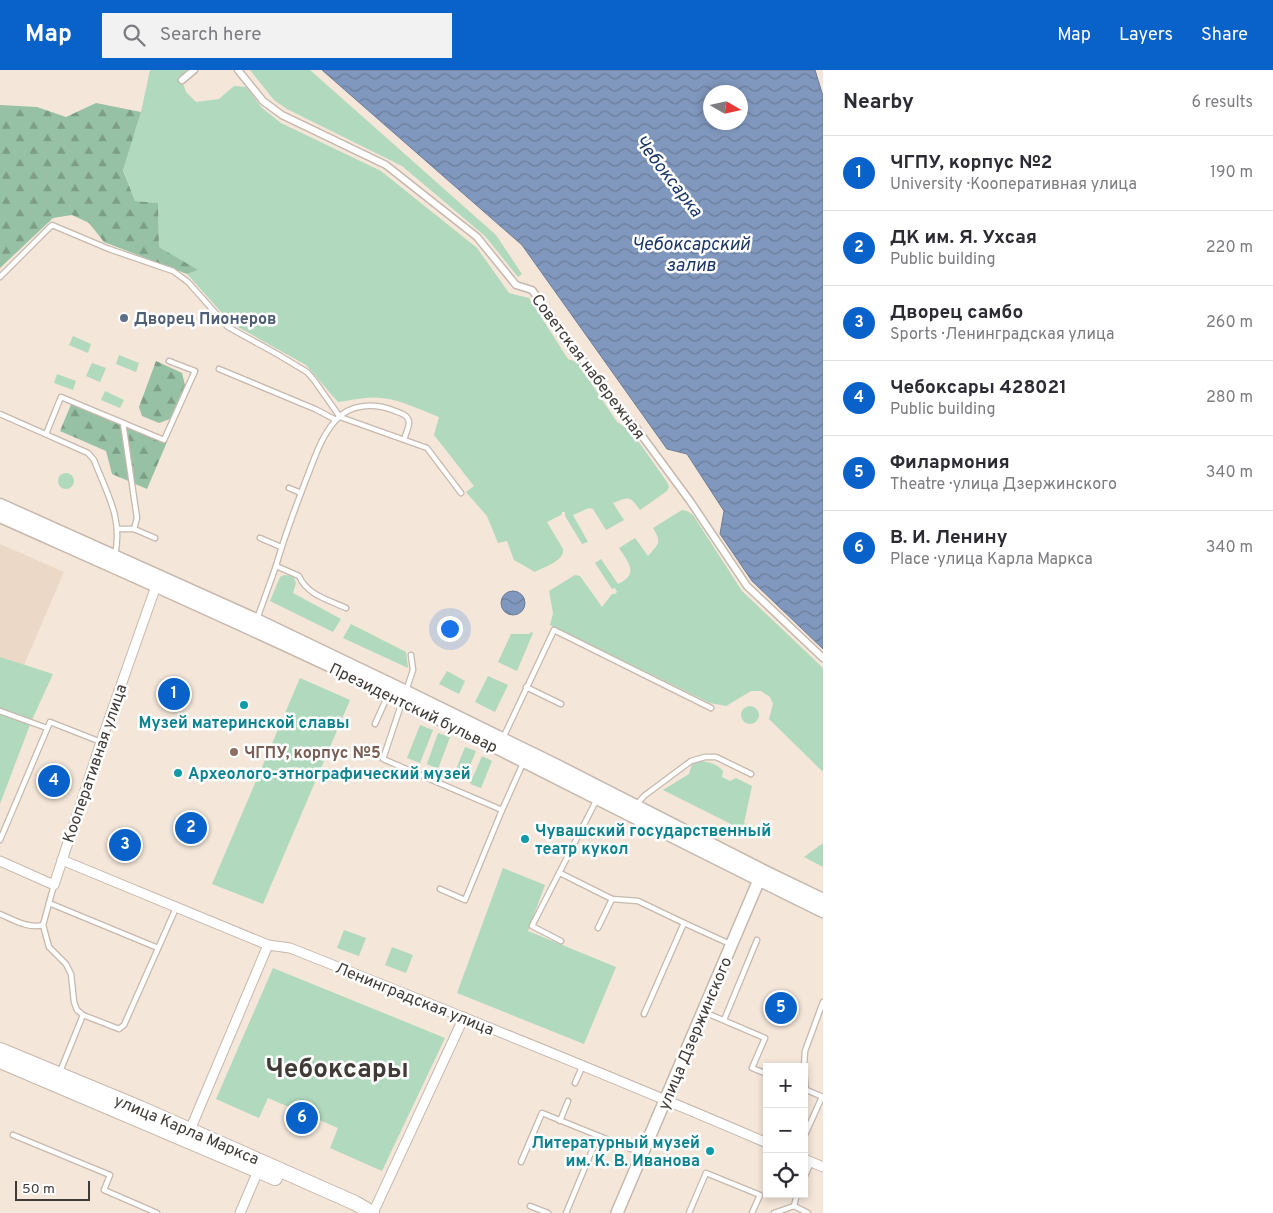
<!DOCTYPE html>
<html lang="en">
<head>
<meta charset="utf-8">
<style>
  body { margin:0; font-family:Overpass,sans-serif; background:#f2f2f3; color:#2b2b33 }
  .controls { position:absolute; right:15px; bottom:15px; display:grid; overflow:hidden; border-radius:0px; box-shadow:0 2px 8px #0003 }
  .controls button { width:45px; height:45px; display:grid; place-items:center; padding:0; border:0; border-bottom:1px solid #e1e1e2; background:#fff; color:#2b2b33; font:25px sans-serif }
  .compass { position:absolute; left:703px; top:15px; width:45px; height:45px; border-radius:50%; background:#fff; box-shadow:0 2px 8px #0003; rotate:99deg }
  .scale { position:absolute; left:15px; bottom:12px; width:75px; box-sizing:border-box; padding-left:5px; border:2px solid #403b36; border-top:0; font-size:14px; line-height:18px; white-space:nowrap; color:#403b36; -webkit-text-stroke:4px #fff; paint-order:stroke }
  .you { position:absolute; left:449px; top:558px; width:18px; height:18px; margin:-12px; border:4px solid #fff; border-radius:50%; background:#1a73e8; box-shadow:0 0 0 8px #1a73e833 }
  .badge { display:grid; place-items:center; width:32px; height:32px; border-radius:50%; background:#0961ca; color:#fff; font-size:16px; font-weight:700 }
  .pin { position:absolute; translate:-50% -50%; border:2px solid #fff; box-shadow:0 1px 5px #0006 }
  .list { margin:0; padding:0; list-style:none }
  h2 { display:flex; justify-content:space-between; align-items:center; height:65px; margin:0; padding:0 20px; font-size:21px }
  h2 small { font-size:16px; font-weight:400; color:#7c7c81 }
  .list li { display:grid; grid-template-columns:32px 1fr auto; gap:15px; align-items:center; box-sizing:border-box; height:75px; padding:0 20px; border-top:1px solid #e1e1e2 }
  .list b { display:block; font-size:19px; white-space:nowrap }
  .list p { margin:0; font-size:16px; white-space:nowrap; color:#7c7c81 }
  .list em { font-size:16px; font-style:normal; color:#7c7c81 }
  .icon { flex:none; width:28px; height:28px; fill:none; stroke:currentColor; stroke-width:2; stroke-linecap:round; stroke-linejoin:round }
  .map { position:relative; flex:none; width:823px; height:1143px; overflow:hidden }
  header { display:flex; align-items:center; gap:30px; box-sizing:border-box; height:70px; padding:0 25px; background:#0961ca; color:#fff }
  header strong { font-size:24px }
  nav { display:flex; gap:28px; margin-inline-start:auto; font-size:18px }
  .search { width:350px; height:45px; background:#f2f2f3; display:flex; align-items:center; gap:12px; box-sizing:border-box; padding:0 18px; border-radius:0px; color:#7c7c81; font-size:19px }
  main { display:flex }
  aside { flex:1; background:#fff }
  .map>svg:first-child { display:block }
  .built { fill:#ecd8c6 }
  .green { fill:#b0d9bd }
  .forest { fill:url(#forest-firs) }
  .water { fill:url(#water-waves); stroke:#6e7c95; fill-rule:evenodd }
  .lines { fill:none; stroke-linecap:round; stroke-linejoin:round }
  .service-casing { stroke:#c6b8ac; stroke-width:7 }
  .pedestrian-casing { stroke:#c6b8ac; stroke-width:9 }
  .minor-casing { stroke:#c6b8ac; stroke-width:11 }
  .tertiary-casing { stroke:#c6b8ac; stroke-width:14 }
  .secondary-casing { stroke:#c6b8ac; stroke-width:15 }
  .primary-casing { stroke:#c6b8ac; stroke-width:16 }
  .service { stroke:#fff; stroke-width:4.5 }
  .pedestrian { stroke:#fff; stroke-width:6 }
  .minor { stroke:#fff; stroke-width:9 }
  .tertiary { stroke:#fff; stroke-width:11 }
  .secondary { stroke:#fff; stroke-width:12 }
  .primary { stroke:#fff; stroke-width:14 }
  .service-dot { fill:#5c6f8a; stroke:#fff; stroke-width:2 }
  .culture-dot { fill:#0f9aa8; stroke:#fff; stroke-width:2 }
  .education-dot { fill:#8d6e63; stroke:#fff; stroke-width:2 }
  .labels { text-anchor:middle; stroke-width:5; stroke-linejoin:round; paint-order:stroke }
  .service-label { font-size:16px; font-weight:bold; fill:#4e5e75; stroke:#fff; text-anchor:start }
  .street-label { font-size:16px; fill:#403b36; stroke:#fff }
  .culture-label { font-size:16px; font-weight:bold; fill:#0d838f; stroke:#fff; text-anchor:start }
  .education-label { font-size:16px; font-weight:bold; fill:#785e54; stroke:#fff; text-anchor:start }
  .water-label { font-size:18px; font-style:italic; fill:#193566; stroke:#fff }
  .town-label { font-size:26px; font-weight:bold; fill:#403b36; stroke:#fff }
</style>
</head>
<body>
<header>
<strong>Map</strong>
<div class="search"><svg class="icon" aria-label="search" viewBox="0 0 24 24"><circle cx="10" cy="10" r="6"/><path d="M15 15l6 6"/></svg>Search here</div>
<nav><a>Map</a><a>Layers</a><a>Share</a></nav>
</header>
<main>
<div class="map">
<svg width="823" height="1143" viewBox="0 0 823 1143">
  <defs>
    <pattern id="forest-firs" width="22" height="20" patternUnits="userSpaceOnUse" patternTransform="scale(1.25)"><rect width="22" height="20" fill="#96c1a4"/><path d="M5 1l3.5 6h-7zM16 11l3.5 6h-7z" fill="#7c9e86"/></pattern>
    <pattern id="water-waves" width="16" height="10" patternUnits="userSpaceOnUse" patternTransform="scale(1.25)"><rect width="16" height="10" fill="#8198be"/><path d="M0 5q4-4 8 0t8 0" fill="none" stroke="#6b7d9b"/></pattern>
  </defs>
  <rect width="100%" height="100%" fill="#f4e6d9"/>
  <path class="built" d="M 0,474 L 64,502 L 24,595 L 0,587 Z"/>
  <g class="green">
    <path d="M 150,0 L 186,0 L 182,10 L 186,22 L 196,32 L 219,29 L 234,16 L 246,17 L 262,38 L 281,53 L 381,101 L 477,178 L 509,223 L 529,228 L 568,289 L 577,292 L 617,352 L 631,361 L 667,412 L 669,417 L 667,421 L 640,440 C 630,426 630,426 613,433 L 624,450 L 606,460 L 593,439 L 589,438 L 573,445 L 588,472 L 582,474 L 565,446 L 565,442 L 562,442 L 561,445 L 547,452 L 563,479 C 565,491 544,497 535,502 L 514,490 L 507,471 L 498,473 L 487,446 L 466,422 L 474,416 L 434,365 L 439,347 C 421,340 401,330 382,328 C 367,326 352,330 338,332 L 306,295 L 231,253 L 187,204 L 197,200 L 159,177 L 158,133 L 135,131 L 123,99 L 141,42 Z"/>
    <path d="M 250,0 L 310,0 L 496,165 L 522,204 L 518,207 L 485,166 L 402,96 L 287,39 L 274,30 Z"/>
    <path d="M 73,266 L 91,274 L 88,283 L 69,275 Z"/>
    <path d="M 119,285 L 139,293 L 136,302 L 116,294 Z"/>
    <path d="M 92,293 L 106,298 L 100,312 L 86,306 Z"/>
    <path d="M 57,304 L 76,311 L 73,320 L 54,313 Z"/>
    <path d="M 105,321 L 124,330 L 120,338 L 101,330 Z"/>
    <circle cx="66" cy="411" r="8"/>
    <path d="M 682,440 L 687,441 L 693,445 L 742,521 L 823,598 L 823,702 L 769,649 L 773,634 L 770,627 L 761,621 L 751,621 L 726,636 L 710,633 L 550,555 L 553,543 L 549,521 L 575,505 L 580,506 L 602,537 L 612,524 L 615,524 L 617,522 L 615,518 L 612,519 L 595,493 L 601,489 L 618,514 C 640,504 628,492 619,478 L 635,468 L 648,486 C 659,473 662,473 653,458 Z"/>
    <path d="M 284,505 L 293,506 L 296,513 L 293,523 L 341,549 L 333,562 L 270,531 L 280,507 Z"/>
    <path d="M 351,554 L 406,582 L 408,598 L 343,568 Z"/>
    <path d="M 531,562 L 533,563 L 517,601 L 498,592 L 511,564 L 529,564 Z"/>
    <path d="M 0,587 L 53,604 L 31,652 L 0,734 Z"/>
    <path d="M 447,601 L 465,611 L 459,624 L 439,614 Z"/>
    <path d="M 488,606 L 508,615 L 495,642 L 475,632 Z"/>
    <path d="M 300,608 L 350,630 L 263,834 L 212,814 Z"/>
    <circle cx="750" cy="645" r="9"/>
    <path d="M 420,655 L 433,660 L 420,693 L 407,688 Z"/>
    <path d="M 438,663 L 450,667 L 438,699 L 427,694 Z"/>
    <path d="M 465,677 L 476,681 L 464,711 L 453,707 Z"/>
    <path d="M 482,686 L 492,691 L 481,718 L 470,714 Z"/>
    <path d="M 702,691 C 711,693 717,694 723,701 L 722,707 L 730,711 L 736,708 L 752,716 L 744,753 L 751,757 L 749,763 L 663,720 L 689,704 L 692,694 Z"/>
    <path d="M 823,773 L 823,797 L 804,787 Z"/>
    <path d="M 503,798 L 545,815 L 528,861 L 616,897 L 584,974 L 457,923 Z"/>
    <path d="M 344,860 L 366,868 L 359,886 L 337,878 Z"/>
    <path d="M 392,877 L 413,885 L 406,903 L 385,895 Z"/>
    <path d="M 273,898 L 445,968 L 382,1101 L 330,1078 L 338,1058 L 268,1028 L 259,1048 L 216,1029 Z"/>
  </g>
  <g class="forest">
    <path d="M 96,33 L 141,42 L 123,100 L 135,131 L 158,133 L 159,177 L 198,200 L 187,204 L 104,172 L 89,153 L 72,145 L 53,148 L 0,198 L 0,35 L 37,37 L 66,47 Z"/>
    <path d="M 156,291 L 182,303 L 185,315 L 170,349 L 159,353 L 142,346 L 139,337 Z"/>
    <path d="M 72,332 L 167,372 L 147,419 L 112,404 L 106,381 L 60,361 Z"/>
  </g>
  <g class="water">
    <path d="M 322,0 L 815,0 L 823,26 L 823,579 L 752,511 L 720,464 L 724,441 L 687,384 L 667,379 L 522,175 ZM 710,22 L 740,22 L 740,52 L 710,52 Z"/>
    <circle cx="513" cy="533" r="12"/>
  </g>
  <g class="lines">
    <g class="service-casing">
      <g id="service">
        <path d="M 0,207 L 52,155 L 109,179 L 173,201 L 188,212 L 228,257 L 277,284 L 307,302 L 314,310 L 340,347 L 427,378 L 461,423"/>
        <path d="M 219,299 L 315,339 L 336,350"/>
        <path d="M 0,344 L 88,383 L 94,390 C 107,424 123,448 115,485"/>
        <path d="M 123,353 L 137,448 L 134,459"/>
        <path d="M 46,364 L 61,327 L 164,370 L 195,301 L 169,291"/>
        <path d="M 289,418 L 301,423"/>
        <path d="M 118,459 L 134,459 L 155,468"/>
        <path d="M 260,468 L 281,477"/>
        <path d="M 276,496 C 285,464 297,433 309,402 C 316,384 322,366 335,351 C 350,333 375,333 395,341 C 401,343 408,345 409,352 C 409,357 406,363 405,367"/>
        <path d="M 257,549 L 276,496 L 299,506 C 307,525 329,530 346,538"/>
        <path d="M 526,617 L 561,634"/>
        <path d="M 406,621 L 413,600 L 411,585"/>
        <path d="M 402,632 L 383,689 L 502,740 L 524,691"/>
        <path d="M 0,641 L 47,658"/>
        <path d="M 375,654 L 388,625"/>
        <path d="M 503,668 L 554,560 L 711,638"/>
        <path d="M 637,734 L 644,726 L 691,691 L 705,687 L 716,687 L 751,704"/>
        <path d="M 0,770 L 50,652 L 101,672"/>
        <path d="M 560,803 L 612,829 L 638,831 L 684,853 L 644,944"/>
        <path d="M 54,815 L 43,855 L 49,877 L 66,894 L 71,904 L 74,932 L 77,940 L 83,945 L 119,959 L 124,955 L 176,838"/>
        <path d="M 440,819 L 465,830 L 502,740"/>
        <path d="M 49,833 L 158,878"/>
        <path d="M 0,844 C 14,850 28,859 43,855"/>
        <path d="M 684,853 L 730,874"/>
        <path d="M 598,858 L 612,829"/>
        <path d="M 561,871 L 532,856 L 597,729"/>
        <path d="M 704,942 L 765,968 L 752,998 L 767,1004"/>
        <path d="M 724,950 L 757,870"/>
        <path d="M 804,997 L 805,981 L 823,932"/>
        <path d="M 804,1001 L 806,1020"/>
        <path d="M 59,1004 L 83,945"/>
        <path d="M 575,1013 L 583,995"/>
        <path d="M 804,1019 L 823,1027"/>
        <path d="M 560,1051 L 568,1031"/>
        <path d="M 13,1065 L 110,1105 L 104,1120 L 157,1143"/>
        <path d="M 804,1067 L 822,1027"/>
        <path d="M 521,1092 L 542,1043 L 641,1083"/>
        <path d="M 804,1108 L 811,1092"/>
        <path d="M 797,1124 L 794,1136 L 808,1143"/>
        <path d="M 530,1136 L 548,1143"/>
        <path d="M 566,1143 L 598,1066"/>
        <path d="M 689,1143 L 706,1103 L 760,1125 L 752,1143"/>
        <path d="M 774,1143 L 794,1136"/>
      </g>
    </g>
    <g class="pedestrian-casing">
      <g id="pedestrian">
        <path d="M 238,0 L 263,31 L 282,45 L 386,95 L 477,167 L 516,215 L 532,220 L 607,324 L 634,355 L 690,431 L 747,516 L 823,588"/>
        <path d="M 182,10 L 194,0"/>
      </g>
    </g>
    <g class="minor-casing">
      <g id="minor">
        <path d="M 62,790 L 268,875 L 290,878 C 449,941 609,1005 767,1073"/>
        <path d="M 0,791 L 54,815 L 101,672 L 156,516"/>
        <path d="M 190,1060 L 268,875"/>
        <path d="M 804,1089 L 823,1097"/>
        <path d="M 240,1143 L 258,1101"/>
        <path d="M 373,1143 L 464,947"/>
      </g>
    </g>
    <g class="tertiary-casing">
      <path id="tertiary" d="M 617,1143 L 759,810"/>
    </g>
    <g class="secondary-casing">
      <g id="secondary">
        <path d="M 0,435 L 256,550 L 406,622 L 557,696 L 763,801 L 823,830"/>
        <path d="M 0,446 C 130,504 260,561 388,623 C 534,695 677,770 823,841"/>
      </g>
    </g>
    <g class="primary-casing">
      <g id="primary">
        <path d="M 0,980 L 140,1038 L 355,1133 L 372,1143"/>
        <path d="M 0,991 L 275,1108"/>
      </g>
    </g>
    <use href="#service" class="service"/>
    <use href="#pedestrian" class="pedestrian"/>
    <use href="#minor" class="minor"/>
    <use href="#tertiary" class="tertiary"/>
    <use href="#secondary" class="secondary"/>
    <use href="#primary" class="primary"/>
  </g>
  <circle class="service-dot" cx="124" cy="248" r="5"/>
  <g class="culture-dot">
    <circle cx="244" cy="635" r="5"/>
    <circle cx="178" cy="703" r="5"/>
    <circle cx="525" cy="769" r="5"/>
    <circle cx="710" cy="1081" r="5"/>
  </g>
  <circle class="education-dot" cx="234" cy="682" r="5"/>
  <g class="labels">
    <g class="service-label">
      <text x="134" y="254">Дворец Пионеров</text>
    </g>
    <g class="street-label">
      <text transform="translate(589 296) rotate(53)" y="6">Советская набережная</text>
      <text transform="translate(414 637) rotate(26)" y="6">Президентский бульвар</text>
      <text transform="translate(94 693) rotate(-71)" y="6">Кооперативная улица</text>
      <text transform="translate(415 928) rotate(22)" y="6">Ленинградская улица</text>
      <text transform="translate(694 963) rotate(-67)" y="6">улица Дзержинского</text>
      <text transform="translate(187 1059) rotate(23)" y="6">улица Карла Маркса</text>
    </g>
    <g class="culture-label">
      <text x="244" y="658" text-anchor="middle">Музей материнской славы</text>
      <text x="188" y="709">Археолого-этнографический музей</text>
      <text x="535" y="766">Чувашский государственный<tspan x="535" dy="18">театр кукол</tspan></text>
      <text x="700" y="1078" text-anchor="end">Литературный музей<tspan x="700" dy="18">им. К. В. Иванова</tspan></text>
    </g>
    <g class="education-label">
      <text x="244" y="688">ЧГПУ, корпус №5</text>
    </g>
    <g class="water-label">
      <text transform="translate(669 106) rotate(52)" y="6">Чебоксарка</text>
      <text x="691" y="180">Чебоксарский<tspan x="691" dy="21">залив</tspan></text>
    </g>
    <g class="town-label">
      <text x="337" y="1007">Чебоксары</text>
    </g>
  </g>
</svg>
<div class="controls">
<button>+</button>
<button>−</button>
<button><svg class="icon" aria-label="locate" viewBox="0 0 24 24"><circle cx="12" cy="12" r="6"/><path d="M12 2v4M12 18v4M2 12h4M18 12h4"/></svg></button>
</div>
<svg class="compass" viewBox="-18 -18 36 36"><path d="M0-13l5 13h-10z" fill="#e53935"/><path d="M0 13l5-13h-10z" fill="#7c7c81"/></svg>
<div class="scale">50 m</div>
<div class="you"></div>
<div class="pin badge" style="left:174px;top:624px">1</div>
<div class="pin badge" style="left:191px;top:758px">2</div>
<div class="pin badge" style="left:125px;top:775px">3</div>
<div class="pin badge" style="left:54px;top:711px">4</div>
<div class="pin badge" style="left:781px;top:938px">5</div>
<div class="pin badge" style="left:302px;top:1048px">6</div>
</div>
<aside>
<h2>Nearby<small>6 results</small></h2>
<ul class="list">
<li><span class="badge">1</span><div><b>ЧГПУ, корпус №2</b><p>University · Кооперативная улица</p></div><em>190 m</em></li>
<li><span class="badge">2</span><div><b>ДК им. Я. Ухсая</b><p>Public building</p></div><em>220 m</em></li>
<li><span class="badge">3</span><div><b>Дворец самбо</b><p>Sports · Ленинградская улица</p></div><em>260 m</em></li>
<li><span class="badge">4</span><div><b>Чебоксары 428021</b><p>Public building</p></div><em>280 m</em></li>
<li><span class="badge">5</span><div><b>Филармония</b><p>Theatre · улица Дзержинского</p></div><em>340 m</em></li>
<li><span class="badge">6</span><div><b>В. И. Ленину</b><p>Place · улица Карла Маркса</p></div><em>340 m</em></li>
</ul>
</aside>
</main>
</body>
</html>
